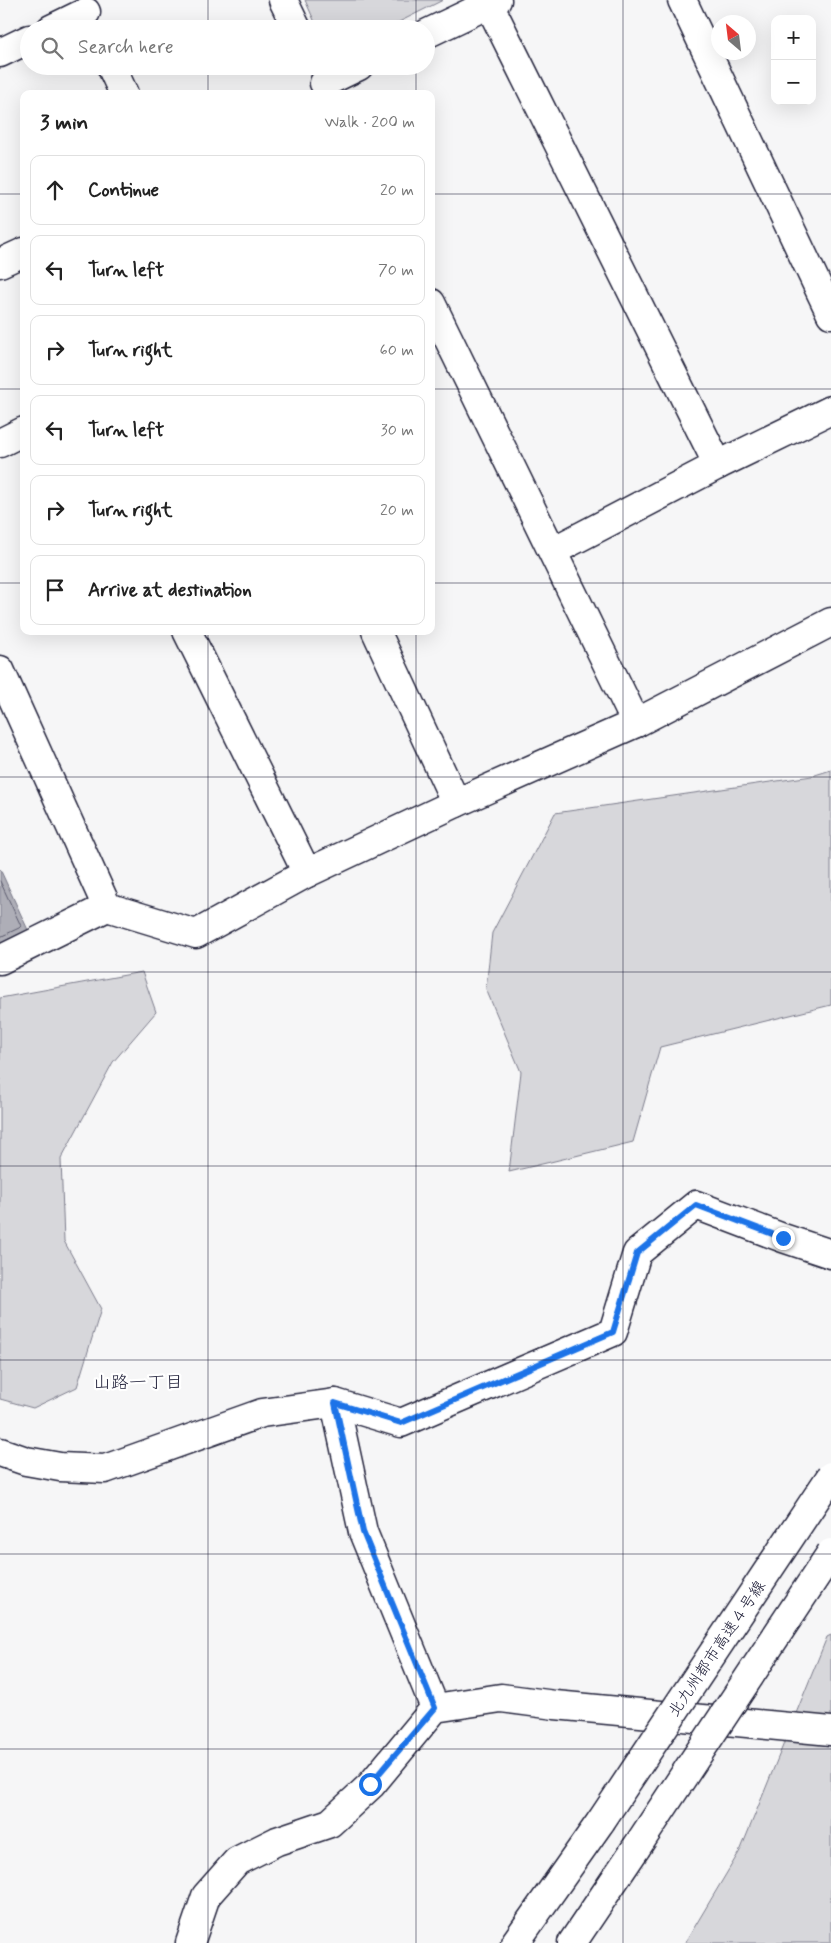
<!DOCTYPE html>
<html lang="en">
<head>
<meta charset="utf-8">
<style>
  body { margin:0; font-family:Mynerve,"Klee One",sans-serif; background:#f6f6f6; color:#222 }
  .controls { position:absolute; right:15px; top:15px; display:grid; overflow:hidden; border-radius:10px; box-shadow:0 5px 20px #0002 }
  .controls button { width:45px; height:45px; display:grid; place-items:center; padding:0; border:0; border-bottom:1px solid #e0e0e0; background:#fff; color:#222; font:25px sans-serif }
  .compass { position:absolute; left:711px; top:15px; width:45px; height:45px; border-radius:50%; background:#fff; box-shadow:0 5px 20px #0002; rotate:332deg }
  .stop { position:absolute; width:15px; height:15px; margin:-11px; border:4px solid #1a73e8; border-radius:50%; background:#fff }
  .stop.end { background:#1a73e8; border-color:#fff; box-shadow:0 1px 5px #0008 }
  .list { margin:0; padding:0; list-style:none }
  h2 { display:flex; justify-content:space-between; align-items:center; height:65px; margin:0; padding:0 20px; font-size:21px }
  h2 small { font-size:16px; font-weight:400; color:#767676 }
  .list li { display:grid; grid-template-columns:32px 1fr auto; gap:15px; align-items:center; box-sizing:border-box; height:70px; margin:0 10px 10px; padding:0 10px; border:1px solid #e0e0e0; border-radius:10px }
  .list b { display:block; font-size:19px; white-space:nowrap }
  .list em { font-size:16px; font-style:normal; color:#767676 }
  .icon { flex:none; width:28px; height:28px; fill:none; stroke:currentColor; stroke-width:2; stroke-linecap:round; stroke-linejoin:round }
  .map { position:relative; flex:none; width:831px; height:1943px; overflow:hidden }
  .search { position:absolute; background:#fff; box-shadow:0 5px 20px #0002; left:20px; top:20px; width:415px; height:55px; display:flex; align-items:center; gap:12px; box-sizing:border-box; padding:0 18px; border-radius:28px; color:#767676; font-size:19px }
  .panel { position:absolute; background:#fff; box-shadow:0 5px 20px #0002; left:20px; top:90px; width:415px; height:545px; border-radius:10px }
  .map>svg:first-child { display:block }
  .green { fill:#d7d7db; stroke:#7c7c8b }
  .water { fill:#aeaeb7; stroke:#767685 }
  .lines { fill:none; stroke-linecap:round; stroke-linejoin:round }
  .shore { stroke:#5a5a6d; stroke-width:1 }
  .minor-casing { stroke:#22223b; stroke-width:31 }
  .highway-casing { stroke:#22223b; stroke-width:31 }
  .minor { stroke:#fff; stroke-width:28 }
  .highway { stroke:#fff; stroke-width:28 }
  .highway-bridge-casing { stroke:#22223b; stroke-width:31; stroke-linecap:butt }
  .highway-bridge { stroke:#fff; stroke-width:28 }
  .route { stroke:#1a73e8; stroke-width:6 }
  .grid { fill:none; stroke:#22223b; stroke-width:1; stroke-opacity:0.55 }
  .labels { text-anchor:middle; stroke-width:4.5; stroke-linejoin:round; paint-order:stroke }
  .street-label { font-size:16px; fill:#22223b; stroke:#fff }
  .neighbourhood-label { font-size:18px; fill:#22223b; stroke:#fff }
</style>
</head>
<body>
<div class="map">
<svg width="831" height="1943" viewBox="0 0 831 1943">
  <rect width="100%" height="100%" fill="#f6f6f7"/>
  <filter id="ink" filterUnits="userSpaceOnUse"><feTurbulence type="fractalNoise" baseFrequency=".02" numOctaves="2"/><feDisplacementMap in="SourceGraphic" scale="10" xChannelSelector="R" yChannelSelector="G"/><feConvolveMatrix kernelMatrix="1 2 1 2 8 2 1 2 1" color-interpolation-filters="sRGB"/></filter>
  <g filter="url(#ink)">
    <g class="green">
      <path d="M 305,0 L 443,0 L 385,29 L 318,29 Z"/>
      <path d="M 831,770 L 831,1005 L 660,1047 L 633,1142 L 509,1172 L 521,1072 L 486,989 L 492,933 L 555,813 L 812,776 Z"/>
      <path d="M 142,972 L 156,1012 L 113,1062 L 61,1159 L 64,1241 L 101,1309 L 77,1387 L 33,1408 L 0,1399 L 0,998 Z"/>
      <path d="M 831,1635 L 831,1943 L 685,1943 L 741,1849 L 827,1637 Z"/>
    </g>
    <path class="water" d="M 0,869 L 28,930 L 0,943 Z"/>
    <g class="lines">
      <path class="shore" d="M 0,881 L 21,926 L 19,928 L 0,937"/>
      <g class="minor-casing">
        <g id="minor">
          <path d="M 283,0 L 297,29"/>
          <path d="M 682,0 L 831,314"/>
          <path d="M 489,4 L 718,465"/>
          <path d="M 51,29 L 86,12"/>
          <path d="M 426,34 L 497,0"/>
          <path d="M 0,53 L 29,39"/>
          <path d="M 111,66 L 124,94"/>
          <path d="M 324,83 L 359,66"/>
          <path d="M 0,263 L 24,252"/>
          <path d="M 431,303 L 636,723"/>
          <path d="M 0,443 L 24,431"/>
          <path d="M 553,551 L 718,465 L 831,410"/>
          <path d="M 187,631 L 307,873"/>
          <path d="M 376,631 L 456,803"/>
          <path d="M 0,670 L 107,907 L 196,934 L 307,873 L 456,803 L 636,723 L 831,622"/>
          <path d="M 0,960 L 107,907"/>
          <path d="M 335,1403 L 363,1532 L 435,1708"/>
          <path d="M 0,1452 L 26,1461 L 60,1467 L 105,1469 L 262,1413 L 335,1403 L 401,1423 L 613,1332 L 637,1253 L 696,1205 L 783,1238 L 831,1254"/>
          <path d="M 190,1943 L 206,1896 L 237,1861 L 277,1841 L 330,1823 L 371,1785 L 435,1708 L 501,1698 L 555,1705 L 831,1731"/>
        </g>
      </g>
      <g class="highway-casing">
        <g id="highway">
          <path d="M 515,1943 L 601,1821"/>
          <path d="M 572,1943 L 636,1848"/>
        </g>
      </g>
      <use href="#minor" class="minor"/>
      <use href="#highway" class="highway"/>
      <g class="highway-bridge-casing">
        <g id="highway-bridge">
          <path d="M 601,1821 L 831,1476"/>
          <path d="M 636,1848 L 831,1553"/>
        </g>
      </g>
      <use href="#highway-bridge" class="highway-bridge"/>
    </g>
  </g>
  <g class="lines" filter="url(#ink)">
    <path class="route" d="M 370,1784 L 435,1708 L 363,1532 L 335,1403 L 401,1423 L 613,1332 L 637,1253 L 696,1205 L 783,1238"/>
  </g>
  <path class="grid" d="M 208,0 L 208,29M 416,0 L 416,29M 623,0 L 623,1943M 208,66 L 208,94M 416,66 L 416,94M 0,194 L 24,194M 431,194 L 831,194M 0,389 L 24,389M 431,389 L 831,389M 0,583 L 24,583M 431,583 L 831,583M 208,631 L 208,1943M 416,631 L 416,1943M 0,777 L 831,777M 0,972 L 831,972M 0,1166 L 831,1166M 0,1360 L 831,1360M 0,1554 L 831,1554M 0,1749 L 831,1749"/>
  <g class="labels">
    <g class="street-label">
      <text transform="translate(716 1648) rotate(-56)" y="6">北九州都市高速４号線</text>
    </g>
    <g class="neighbourhood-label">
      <text x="138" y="1388">山路一丁目</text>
    </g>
  </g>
</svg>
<div class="controls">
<button>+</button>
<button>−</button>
</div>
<svg class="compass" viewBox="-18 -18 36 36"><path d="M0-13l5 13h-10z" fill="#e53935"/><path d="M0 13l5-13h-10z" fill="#767676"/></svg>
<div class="stop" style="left:370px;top:1784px"></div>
<div class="stop end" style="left:783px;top:1238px"></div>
<div class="search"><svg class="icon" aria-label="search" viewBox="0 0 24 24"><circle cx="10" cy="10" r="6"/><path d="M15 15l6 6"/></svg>Search here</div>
<section class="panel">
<h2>3 min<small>Walk · 200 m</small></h2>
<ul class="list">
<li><svg class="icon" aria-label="ahead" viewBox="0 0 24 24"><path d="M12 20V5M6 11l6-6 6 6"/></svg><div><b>Continue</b></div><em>20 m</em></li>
<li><svg class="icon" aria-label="left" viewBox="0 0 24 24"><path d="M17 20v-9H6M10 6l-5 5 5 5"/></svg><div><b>Turn left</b></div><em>70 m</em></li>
<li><svg class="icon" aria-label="right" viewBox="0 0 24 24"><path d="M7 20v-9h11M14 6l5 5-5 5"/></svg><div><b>Turn right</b></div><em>60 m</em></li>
<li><svg class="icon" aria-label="left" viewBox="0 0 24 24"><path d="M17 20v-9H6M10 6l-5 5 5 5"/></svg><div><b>Turn left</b></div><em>30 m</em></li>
<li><svg class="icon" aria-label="right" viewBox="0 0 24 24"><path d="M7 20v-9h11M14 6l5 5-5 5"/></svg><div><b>Turn right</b></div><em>20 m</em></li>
<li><svg class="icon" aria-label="arrive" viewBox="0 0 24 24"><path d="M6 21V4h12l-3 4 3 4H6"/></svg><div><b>Arrive at destination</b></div></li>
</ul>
</section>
</div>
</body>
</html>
